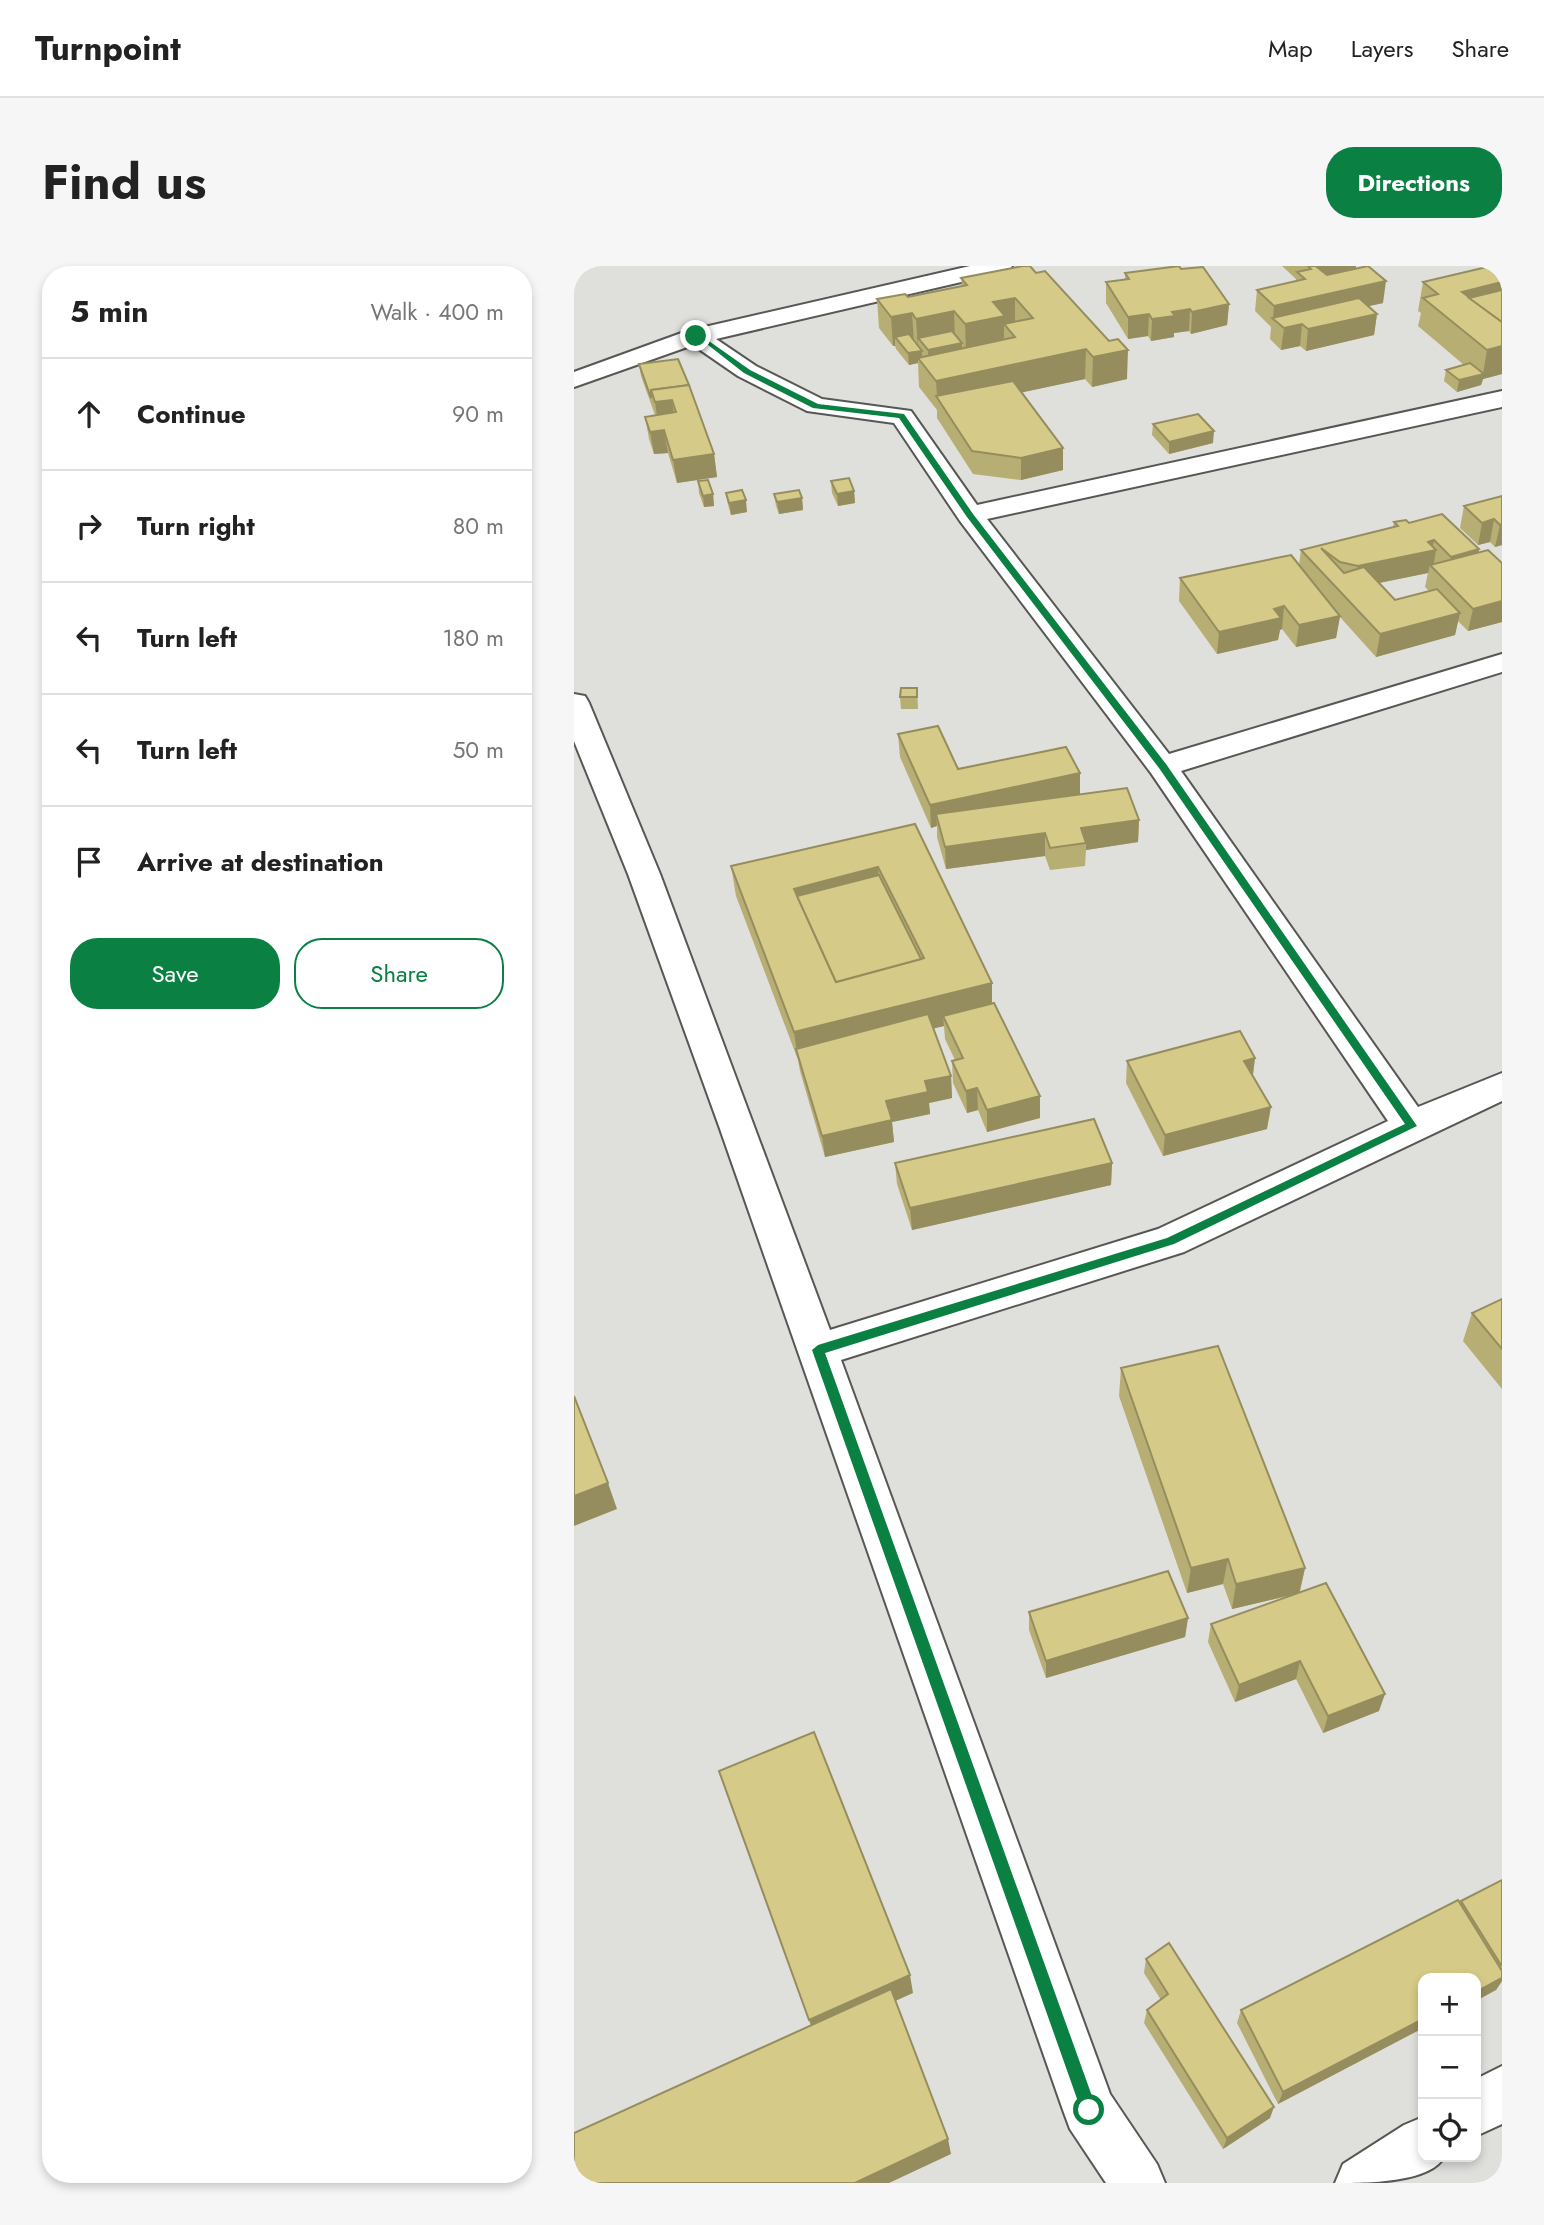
<!DOCTYPE html>
<html lang="en">
<head>
<meta charset="utf-8">
<style>
  body { margin:0; font-family:Jost,sans-serif; background:#f6f6f6; color:#222 }
  .controls { position:absolute; right:21px; bottom:21px; display:grid; overflow:hidden; border-radius:14px; box-shadow:0 4px 10px #0003 }
  .controls button { width:63px; height:63px; display:grid; place-items:center; padding:0; border:0; border-bottom:2px solid #e0e0e0; background:#fff; color:#222; font:35px sans-serif }
  .stop { position:absolute; width:21px; height:21px; margin:-16px; border:5px solid #0b8043; border-radius:50%; background:#fff }
  .stop.end { background:#0b8043; border-color:#fff; box-shadow:0 2px 7px #0008 }
  .list { margin:0; padding:0; list-style:none }
  h2 { display:flex; justify-content:space-between; align-items:center; height:91px; margin:0; padding:0 28px; font-size:30px }
  h2 small { font-size:23px; font-weight:400; color:#767676 }
  .list li { display:grid; grid-template-columns:46px 1fr auto; gap:21px; align-items:center; box-sizing:border-box; height:112px; padding:0 28px; border-top:2px solid #e0e0e0 }
  .list b { display:block; font-size:26px; white-space:nowrap }
  .list em { font-size:23px; font-style:normal; color:#767676 }
  .actions { display:flex; gap:14px; padding:21px 28px }
  .actions a { flex:1; padding:16px 0; border:2px solid #0b8043; border-radius:28px; text-align:center; font-size:24px; color:#0b8043 }
  .actions .main { background:#0b8043; color:#fff }
  .icon { flex:none; width:38px; height:38px; fill:none; stroke:currentColor; stroke-width:2; stroke-linecap:round; stroke-linejoin:round }
  .map { position:relative; flex:none; width:928px; height:1917px; overflow:hidden; border-radius:28px }
  header { display:flex; align-items:center; gap:42px; box-sizing:border-box; height:98px; padding:0 35px; background:#fff; border-bottom:2px solid #e0e0e0 }
  header strong { font-size:33px }
  nav { display:flex; gap:38px; margin-inline-start:auto; font-size:24px }
  .intro { display:flex; align-items:center; justify-content:space-between; box-sizing:border-box; height:168px; padding:0 42px }
  h1 { margin:0; font-size:49px }
  .button { padding:18px 32px; border-radius:28px; background:#0b8043; color:#fff; font-size:24px; font-weight:700 }
  main { display:flex; gap:42px; padding:0 42px }
  aside { flex:1; background:#fff; border-radius:28px; box-shadow:0 4px 10px #0003 }
  .map>svg:first-child { display:block }
  .lines { fill:none; stroke-linecap:round; stroke-linejoin:round }
  .minor-casing { stroke:#575755; stroke-width:4 }
  .secondary-casing { stroke:#575755; stroke-width:4 }
  .minor { fill:#fff; fill-rule:evenodd }
  .secondary { fill:#fff; fill-rule:evenodd }
  .wall { fill:#b7ae74; fill-rule:evenodd }
  .shaded-wall { fill:#958d5e }
  .building { fill:#d5ca87; stroke:#958d5e; stroke-width:2; fill-rule:evenodd }
  .route { fill:#0b8043 }
</style>
</head>
<body>
<header>
<strong>Turnpoint</strong>
<nav><a>Map</a><a>Layers</a><a>Share</a></nav>
</header>
<div class="intro"><h1>Find us</h1><a class="button">Directions</a></div>
<main>
<aside>
<h2>5 min<small>Walk · 400 m</small></h2>
<ul class="list">
<li><svg class="icon" aria-label="ahead" viewBox="0 0 24 24"><path d="M12 20V5M6 11l6-6 6 6"/></svg><div><b>Continue</b></div><em>90 m</em></li>
<li><svg class="icon" aria-label="right" viewBox="0 0 24 24"><path d="M7 20v-9h11M14 6l5 5-5 5"/></svg><div><b>Turn right</b></div><em>80 m</em></li>
<li><svg class="icon" aria-label="left" viewBox="0 0 24 24"><path d="M17 20v-9H6M10 6l-5 5 5 5"/></svg><div><b>Turn left</b></div><em>180 m</em></li>
<li><svg class="icon" aria-label="left" viewBox="0 0 24 24"><path d="M17 20v-9H6M10 6l-5 5 5 5"/></svg><div><b>Turn left</b></div><em>50 m</em></li>
<li><svg class="icon" aria-label="arrive" viewBox="0 0 24 24"><path d="M6 21V4h12l-3 4 3 4H6"/></svg><div><b>Arrive at destination</b></div></li>
</ul>
<div class="actions"><a class="main">Save</a><a>Share</a></div>
</aside>
<div class="map">
<svg width="928" height="1917" viewBox="0 0 928 1917">
  <rect width="100%" height="100%" fill="#dfdfdc"/>
  <g class="lines">
    <g class="minor-casing">
      <path id="minor" d="M 396,0 L 438,0 L 434,5 L 426,7 L 142,73 L 182,100 L 248,133 L 337,145 L 403,239 L 928,125 L 928,141 L 413,253 L 595,488 L 928,388 L 928,406 L 607,505 L 844,841 L 928,807 L 928,835 L 610,986 L 267,1094 L 536,1828 L 583,1898 L 591,1917 L 532,1917 L 496,1863 L 489,1844 L 145,860 L 54,608 L 0,475 L 0,428 L 11,430 L 15,437 L 86,608 L 256,1064 L 584,963 L 814,855 L 577,507 L 386,255 L 320,157 L 233,145 L 164,110 L 119,79 L 0,121 L 0,106 L 113,65 Z"/>
    </g>
    <g class="secondary-casing">
      <g id="secondary">
        <path d="M 928,1800 L 928,1858 L 902,1870 L 902,1813 Z"/>
        <path d="M 849,1851 L 849,1891 L 870,1891 C 856,1917 792,1917 761,1917 L 769,1898 L 830,1859 Z"/>
      </g>
    </g>
    <use href="#minor" class="minor"/>
    <use href="#secondary" class="secondary"/>
  </g>
  <g class="wall">
    <path d="M 449,0 L 553,113 L 518,121 L 511,113 L 448,126 L 489,182 L 489,204 L 447,214 L 399,208 L 363,152 L 363,144 L 345,121 L 344,97 L 335,99 L 322,83 L 321,80 L 319,80 L 305,62 L 303,33 L 334,31 L 388,20 L 387,12 Z"/>
    <path d="M 708,0 L 782,0 L 782,3 L 809,37 L 794,40 L 803,48 L 800,69 L 732,85 L 726,80 L 707,84 L 696,73 L 697,61 L 681,45 L 683,24 L 722,15 L 722,13 Z"/>
    <path d="M 928,0 L 928,108 L 909,113 L 907,119 L 883,126 L 870,115 L 872,104 L 890,99 L 844,60 L 847,47 L 844,45 L 849,16 Z"/>
    <path d="M 607,3 L 655,38 L 653,59 L 617,68 L 615,65 L 600,67 L 600,71 L 577,75 L 574,70 L 554,73 L 532,37 L 532,16 L 551,14 L 551,7 Z"/>
    <path d="M 104,93 L 140,188 L 143,211 L 103,217 L 94,187 L 80,188 L 75,173 L 71,151 L 81,149 L 67,110 L 65,98 Z"/>
    <path d="M 579,158 L 639,177 L 595,188 L 578,169 Z"/>
    <path d="M 124,215 L 139,228 L 140,240 L 130,241 L 125,227 Z"/>
    <path d="M 257,215 L 280,225 L 281,237 L 264,240 L 258,227 Z"/>
    <path d="M 152,227 L 173,246 L 157,249 L 154,239 Z"/>
    <path d="M 200,228 L 228,232 L 229,244 L 205,248 L 202,240 Z"/>
    <path d="M 928,230 L 928,279 L 921,281 L 916,276 L 904,279 L 886,262 L 890,240 Z"/>
    <path d="M 820,256 L 835,257 L 905,283 L 905,286 L 928,297 L 928,356 L 894,365 L 884,355 L 881,369 L 802,391 L 766,351 L 762,372 L 722,381 L 708,363 L 706,364 L 704,374 L 643,388 L 605,335 L 606,312 L 725,299 L 727,284 L 819,261 ZM 854,307 L 851,321 L 855,325 L 821,334 L 805,317 Z"/>
    <path d="M 343,422 L 344,443 L 327,443 L 326,431 Z"/>
    <path d="M 324,468 L 384,503 L 506,528 L 565,554 L 564,576 L 512,584 L 511,600 L 476,604 L 471,590 L 372,603 L 363,571 L 363,560 L 357,562 L 326,491 Z"/>
    <path d="M 341,558 L 418,738 L 466,830 L 466,852 L 413,866 L 404,844 L 393,847 L 379,817 L 378,795 L 381,794 L 371,773 L 370,760 L 359,762 L 377,810 L 378,832 L 355,837 L 356,848 L 318,856 L 320,876 L 251,891 L 226,805 L 224,794 L 162,630 L 157,600 Z"/>
    <path d="M 681,792 L 679,810 L 693,863 L 589,890 L 552,817 L 553,795 Z"/>
    <path d="M 321,897 L 538,897 L 537,919 L 338,964 L 323,918 Z"/>
    <path d="M 928,1033 L 928,1123 L 889,1075 L 898,1047 Z"/>
    <path d="M 547,1102 L 731,1302 L 726,1326 L 805,1445 L 749,1467 L 722,1413 L 661,1436 L 634,1376 L 637,1358 L 718,1329 L 658,1343 L 649,1318 L 613,1327 L 545,1130 Z"/>
    <path d="M 455,1346 L 614,1352 L 611,1371 L 472,1412 L 455,1364 Z"/>
    <path d="M 928,1614 L 928,1715 L 922,1724 L 849,1712 L 849,1762 L 704,1838 L 663,1757 L 667,1744 L 886,1637 L 887,1635 Z"/>
    <path d="M 572,1693 L 696,1852 L 649,1883 L 570,1757 L 573,1744 L 587,1734 L 570,1707 Z"/>
  </g>
  <g class="shaded-wall">
    <path d="M 746,0 L 782,0 L 780,13 L 740,22 L 743,1 Z"/>
    <path d="M 812,15 L 809,37 L 707,60 L 699,52 L 700,40 Z"/>
    <path d="M 928,16 L 928,44 L 907,49 L 888,26 Z"/>
    <path d="M 441,32 L 441,61 L 430,58 L 430,79 L 392,87 L 391,58 L 419,36 Z"/>
    <path d="M 655,38 L 653,59 L 617,68 L 618,46 Z"/>
    <path d="M 616,43 L 615,65 L 600,67 L 600,71 L 577,75 L 578,53 L 598,46 Z"/>
    <path d="M 380,45 L 381,74 L 344,72 L 344,82 L 342,53 Z"/>
    <path d="M 338,47 L 340,76 L 321,71 L 321,80 L 319,80 L 317,51 Z"/>
    <path d="M 575,48 L 574,70 L 554,73 L 554,51 Z"/>
    <path d="M 803,48 L 800,69 L 732,85 L 734,63 Z"/>
    <path d="M 728,58 L 726,80 L 707,84 L 710,62 Z"/>
    <path d="M 928,63 L 928,108 L 909,113 L 907,119 L 883,126 L 885,114 L 909,108 L 913,84 Z"/>
    <path d="M 388,77 L 388,88 L 354,96 L 354,84 Z"/>
    <path d="M 512,83 L 511,113 L 371,143 L 363,130 L 362,115 Z"/>
    <path d="M 554,84 L 553,113 L 518,121 L 519,91 Z"/>
    <path d="M 348,85 L 348,96 L 344,92 L 344,97 L 335,99 L 334,87 Z"/>
    <path d="M 98,134 L 101,156 L 84,158 L 81,136 Z"/>
    <path d="M 90,164 L 94,187 L 80,188 L 76,166 Z"/>
    <path d="M 640,165 L 639,177 L 595,188 L 595,176 Z"/>
    <path d="M 489,182 L 489,204 L 447,214 L 447,192 Z"/>
    <path d="M 140,188 L 143,211 L 103,217 L 99,194 Z"/>
    <path d="M 280,225 L 281,237 L 264,240 L 263,228 Z"/>
    <path d="M 139,228 L 140,240 L 130,241 L 129,230 Z"/>
    <path d="M 228,232 L 229,244 L 205,248 L 203,236 Z"/>
    <path d="M 172,234 L 173,246 L 157,249 L 155,237 Z"/>
    <path d="M 920,253 L 916,276 L 904,279 L 908,257 Z"/>
    <path d="M 928,258 L 928,279 L 921,281 L 926,259 Z"/>
    <path d="M 860,274 L 858,285 L 862,284 L 859,302 L 856,299 L 854,307 L 780,322 L 784,300 Z"/>
    <path d="M 905,283 L 901,305 L 873,313 L 877,291 Z"/>
    <path d="M 928,335 L 928,356 L 894,365 L 899,343 Z"/>
    <path d="M 710,340 L 708,363 L 706,364 L 704,374 L 643,388 L 645,366 L 700,343 Z"/>
    <path d="M 886,347 L 881,369 L 802,391 L 806,368 Z"/>
    <path d="M 766,350 L 762,372 L 722,381 L 725,359 Z"/>
    <path d="M 506,507 L 506,530 L 362,548 L 363,560 L 357,562 L 356,539 Z"/>
    <path d="M 565,554 L 564,576 L 512,584 L 512,577 L 507,562 Z"/>
    <path d="M 471,567 L 471,590 L 372,603 L 371,581 Z"/>
    <path d="M 304,601 L 307,632 L 230,652 L 220,623 Z"/>
    <path d="M 418,717 L 418,747 L 369,750 L 370,760 L 226,796 L 223,787 L 220,766 Z"/>
    <path d="M 681,792 L 678,814 L 670,795 Z"/>
    <path d="M 377,810 L 378,832 L 355,837 L 356,848 L 318,856 L 320,876 L 251,891 L 248,870 L 351,815 Z"/>
    <path d="M 403,822 L 404,844 L 393,847 L 392,825 Z"/>
    <path d="M 466,830 L 466,852 L 413,866 L 413,844 Z"/>
    <path d="M 697,841 L 693,863 L 589,890 L 591,869 Z"/>
    <path d="M 538,897 L 537,919 L 338,964 L 336,942 Z"/>
    <path d="M 34,1217 L 43,1243 L 0,1260 L 0,1230 Z"/>
    <path d="M 654,1293 L 649,1318 L 613,1327 L 617,1302 Z"/>
    <path d="M 731,1302 L 725,1327 L 658,1343 L 662,1318 Z"/>
    <path d="M 614,1352 L 611,1371 L 472,1412 L 472,1395 Z"/>
    <path d="M 726,1395 L 722,1413 L 661,1436 L 665,1419 Z"/>
    <path d="M 811,1428 L 805,1445 L 749,1467 L 754,1450 Z"/>
    <path d="M 336,1709 L 339,1727 L 241,1771 L 235,1754 Z"/>
    <path d="M 928,1712 L 928,1715 L 922,1724 L 902,1735 L 902,1726 Z"/>
    <path d="M 849,1753 L 849,1762 L 704,1838 L 709,1826 Z"/>
    <path d="M 700,1841 L 696,1852 L 649,1883 L 653,1872 Z"/>
    <path d="M 374,1873 L 377,1888 L 315,1917 L 281,1917 Z"/>
  </g>
  <g class="building">
    <path d="M 449,0 L 456,0 L 462,7 L 471,5 L 535,75 L 544,73 L 554,84 L 519,91 L 512,83 L 362,115 L 344,92 L 441,71 L 430,58 L 459,52 L 441,32 L 419,36 L 431,50 L 391,58 L 380,45 L 342,53 L 338,47 L 317,51 L 303,33 L 331,28 L 334,31 L 393,19 L 387,12 Z"/>
    <path d="M 605,0 L 607,3 L 629,1 L 655,38 L 618,46 L 616,43 L 598,46 L 601,50 L 578,53 L 575,48 L 554,51 L 532,16 L 555,13 L 551,7 Z"/>
    <path d="M 734,0 L 746,0 L 743,1 L 753,9 L 794,0 L 812,15 L 700,40 L 683,24 L 731,13 L 723,6 L 737,3 Z"/>
    <path d="M 917,0 L 928,0 L 928,16 L 888,26 L 928,56 L 928,80 L 913,84 L 849,32 L 864,28 L 849,16 Z"/>
    <path d="M 928,24 L 928,56 L 895,32 Z"/>
    <path d="M 785,32 L 803,48 L 734,63 L 728,58 L 710,62 L 698,52 Z"/>
    <path d="M 378,65 L 388,77 L 354,84 L 344,72 Z"/>
    <path d="M 335,68 L 348,85 L 334,87 L 321,71 Z"/>
    <path d="M 104,93 L 115,119 L 77,124 L 77,132 L 65,98 Z"/>
    <path d="M 896,97 L 910,108 L 885,114 L 872,104 Z"/>
    <path d="M 439,115 L 489,182 L 447,192 L 398,185 L 362,130 Z"/>
    <path d="M 115,119 L 140,188 L 99,194 L 90,164 L 76,166 L 71,151 L 102,146 L 98,134 L 81,136 L 77,124 Z"/>
    <path d="M 624,148 L 640,165 L 595,176 L 579,158 Z"/>
    <path d="M 275,212 L 280,225 L 263,228 L 257,215 Z"/>
    <path d="M 134,214 L 139,228 L 129,230 L 124,215 Z"/>
    <path d="M 168,224 L 172,234 L 155,237 L 152,227 Z"/>
    <path d="M 225,224 L 228,232 L 203,236 L 200,228 Z"/>
    <path d="M 928,230 L 928,258 L 926,259 L 920,253 L 908,257 L 890,240 Z"/>
    <path d="M 868,248 L 905,283 L 877,291 L 860,274 L 854,276 L 862,284 L 784,300 L 766,296 L 747,282 L 770,307 L 790,301 L 821,334 L 863,323 L 886,347 L 806,368 L 727,284 L 824,260 L 820,256 L 832,254 L 835,257 Z"/>
    <path d="M 914,284 L 928,297 L 928,335 L 899,343 L 856,299 Z"/>
    <path d="M 717,289 L 766,350 L 725,359 L 710,340 L 700,343 L 707,352 L 645,366 L 606,312 Z"/>
    <path d="M 327,422 L 343,422 L 343,431 L 326,431 Z"/>
    <path d="M 364,460 L 384,503 L 492,481 L 506,507 L 356,539 L 324,468 Z"/>
    <path d="M 553,522 L 565,554 L 507,562 L 512,577 L 476,582 L 471,567 L 371,581 L 362,548 Z"/>
    <path d="M 341,558 L 418,717 L 220,766 L 157,600 ZM 304,601 L 350,692 L 262,716 L 220,623 Z"/>
    <path d="M 305,609 L 347,693 L 262,716 L 223,630 Z"/>
    <path d="M 420,737 L 466,830 L 413,844 L 403,822 L 392,825 L 378,795 L 389,792 L 369,750 Z"/>
    <path d="M 354,748 L 377,810 L 351,815 L 354,826 L 312,835 L 318,854 L 248,870 L 222,783 Z"/>
    <path d="M 666,765 L 681,792 L 670,795 L 697,841 L 591,869 L 553,795 Z"/>
    <path d="M 520,853 L 538,897 L 336,942 L 321,897 Z"/>
    <path d="M 928,1033 L 928,1083 L 898,1047 Z"/>
    <path d="M 644,1080 L 731,1302 L 662,1318 L 654,1293 L 617,1302 L 547,1102 Z"/>
    <path d="M 0,1130 L 34,1217 L 0,1230 Z"/>
    <path d="M 594,1305 L 614,1352 L 472,1395 L 455,1346 Z"/>
    <path d="M 752,1317 L 811,1428 L 754,1450 L 726,1395 L 665,1419 L 637,1358 Z"/>
    <path d="M 240,1466 L 336,1709 L 235,1754 L 145,1505 Z"/>
    <path d="M 928,1614 L 928,1698 L 927,1699 L 887,1635 Z"/>
    <path d="M 884,1634 L 928,1705 L 928,1712 L 902,1726 L 902,1712 L 849,1712 L 849,1753 L 709,1826 L 667,1744 Z"/>
    <path d="M 595,1677 L 700,1841 L 653,1872 L 573,1744 L 594,1728 L 572,1693 Z"/>
    <path d="M 317,1723 L 374,1873 L 281,1917 L 0,1917 L 0,1867 Z"/>
  </g>
  <path class="route" d="M 120,68 L 125,68 L 176,104 L 244,138 L 330,148 L 399,248 L 592,498 L 843,860 L 600,978 L 251,1087 L 523,1844 L 515,1852 L 507,1844 L 238,1084 L 244,1079 L 593,972 L 831,858 L 585,502 L 393,251 L 325,152 L 239,142 L 170,107 Z"/>
</svg>
<div class="controls">
<button>+</button>
<button>−</button>
<button><svg class="icon" aria-label="locate" viewBox="0 0 24 24"><circle cx="12" cy="12" r="6"/><path d="M12 2v4M12 18v4M2 12h4M18 12h4"/></svg></button>
</div>
<div class="stop" style="left:515px;top:1844px"></div>
<div class="stop end" style="left:122px;top:70px"></div>
</div>
</main>
</body>
</html>
